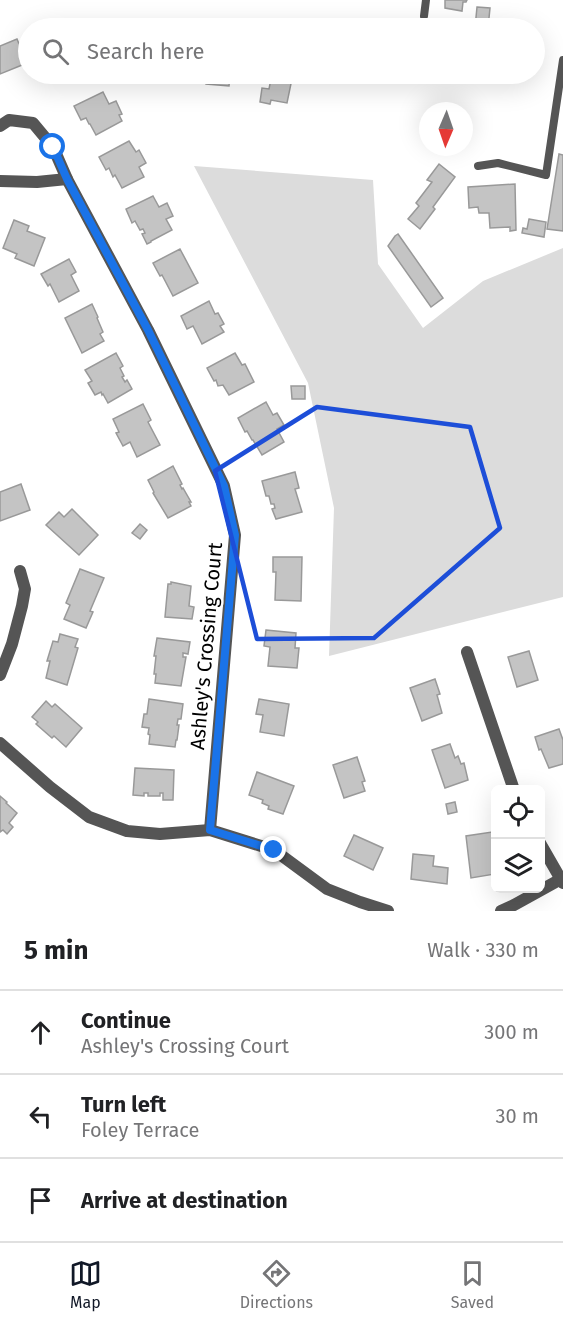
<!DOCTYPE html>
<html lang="en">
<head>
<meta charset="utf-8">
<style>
  body { margin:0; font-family:"Fira Sans",sans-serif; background:#f6f6f6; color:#202124 }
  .controls { position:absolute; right:18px; bottom:18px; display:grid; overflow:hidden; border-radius:9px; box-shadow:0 6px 24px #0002 }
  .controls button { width:54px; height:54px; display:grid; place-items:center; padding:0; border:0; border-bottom:2px solid #e0e0e0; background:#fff; color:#202124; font:30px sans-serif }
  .compass { position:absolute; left:419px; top:102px; width:54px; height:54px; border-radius:50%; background:#fff; box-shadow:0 6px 24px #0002; rotate:182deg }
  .stop { position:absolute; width:18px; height:18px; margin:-14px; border:4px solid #1a73e8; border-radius:50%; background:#fff }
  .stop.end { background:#1a73e8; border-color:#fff; box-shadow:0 2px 6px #0008 }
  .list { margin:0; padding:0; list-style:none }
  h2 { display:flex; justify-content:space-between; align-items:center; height:78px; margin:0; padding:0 24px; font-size:26px }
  h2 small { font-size:20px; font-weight:400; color:#757577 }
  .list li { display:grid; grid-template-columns:39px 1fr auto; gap:18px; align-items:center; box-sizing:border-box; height:84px; padding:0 24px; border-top:2px solid #e0e0e0 }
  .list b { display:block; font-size:22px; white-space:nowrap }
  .list p { margin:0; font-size:20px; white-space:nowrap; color:#757577 }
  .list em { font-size:20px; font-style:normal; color:#757577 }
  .icon { flex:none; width:33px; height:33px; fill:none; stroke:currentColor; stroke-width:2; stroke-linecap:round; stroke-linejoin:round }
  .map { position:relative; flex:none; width:563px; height:911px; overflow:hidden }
  .search { position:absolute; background:#fff; box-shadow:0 6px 24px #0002; left:18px; right:18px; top:18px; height:66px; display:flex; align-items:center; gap:15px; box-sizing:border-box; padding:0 21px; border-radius:33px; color:#757577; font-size:22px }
  .sheet { height:330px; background:#fff }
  nav { display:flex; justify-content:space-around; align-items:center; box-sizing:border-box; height:84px; border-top:2px solid #e0e0e0; background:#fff; font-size:16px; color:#757577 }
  nav a { display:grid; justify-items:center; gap:3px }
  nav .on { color:#111827 }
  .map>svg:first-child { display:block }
  .green { fill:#dcdcdc }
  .building { fill:#c4c4c4; stroke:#999; stroke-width:1.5 }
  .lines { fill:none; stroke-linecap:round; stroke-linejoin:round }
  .service { stroke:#555; stroke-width:8 }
  .minor { stroke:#555; stroke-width:12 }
  .route { stroke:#1a73e8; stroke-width:8 }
  .marked { fill:none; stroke:#1d4ed8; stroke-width:4.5; stroke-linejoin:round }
  .labels { text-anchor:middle; stroke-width:4.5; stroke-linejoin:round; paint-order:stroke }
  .street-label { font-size:20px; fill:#000; stroke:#fff }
</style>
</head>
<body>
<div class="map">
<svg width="563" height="911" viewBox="0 0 563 911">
  <rect width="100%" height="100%" fill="#fff"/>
  <path class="green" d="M 194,166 L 373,180 L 378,264 L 423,328 L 483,281 L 563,248 L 563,597 L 329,656 L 334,508 L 308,383 Z"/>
  <g class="building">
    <path d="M 445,0 L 467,0 L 466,2 L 463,2 L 462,11 L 445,8 Z"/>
    <path d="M 477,7 L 490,8 L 488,28 L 475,28 Z"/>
    <path d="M 17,39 L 27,63 L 0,74 L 0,46 Z"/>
    <path d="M 206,74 L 230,74 L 229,86 L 206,84 Z"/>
    <path d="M 272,74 L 293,74 L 287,103 L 271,100 L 270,104 L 260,102 L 262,88 L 269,89 Z"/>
    <path d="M 103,92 L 109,104 L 116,101 L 122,114 L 119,115 L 122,121 L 96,135 L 90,124 L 89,124 L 86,118 L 81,120 L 74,106 Z"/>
    <path d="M 129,141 L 136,152 L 139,150 L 146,163 L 139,167 L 144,177 L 122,188 L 115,175 L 113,177 L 109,168 L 106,170 L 99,157 Z"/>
    <path d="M 559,154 L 563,155 L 563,231 L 547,229 Z"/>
    <path d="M 439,164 L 455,177 L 433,207 L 435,209 L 420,229 L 408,219 L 419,206 L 416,203 L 432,182 L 427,180 Z"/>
    <path d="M 515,184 L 516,230 L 510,231 L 510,227 L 490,228 L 489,213 L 479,213 L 478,207 L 469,208 L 468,187 Z"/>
    <path d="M 153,196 L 159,207 L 167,203 L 173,216 L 166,219 L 172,230 L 151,241 L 151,242 L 147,244 L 142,234 L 145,233 L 143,229 L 140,230 L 135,221 L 132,223 L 126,209 Z"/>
    <path d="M 529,219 L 546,222 L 544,237 L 522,233 L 523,228 L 527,229 Z"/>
    <path d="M 14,220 L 29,226 L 27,231 L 45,238 L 34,266 L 15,258 L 17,254 L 3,248 Z"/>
    <path d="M 398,234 L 443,298 L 431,307 L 388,246 L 395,236 Z"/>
    <path d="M 180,249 L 198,283 L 173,296 L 162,275 L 160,276 L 153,263 Z"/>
    <path d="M 69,259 L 76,272 L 71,275 L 79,291 L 59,302 L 50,284 L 48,286 L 41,274 Z"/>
    <path d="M 209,301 L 215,314 L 218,313 L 224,324 L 220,326 L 224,332 L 202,344 L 193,326 L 187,329 L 181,316 Z"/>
    <path d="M 92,304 L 98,317 L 97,318 L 103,332 L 100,334 L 104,341 L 82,353 L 65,318 Z"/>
    <path d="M 116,353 L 123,366 L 120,368 L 124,376 L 122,377 L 125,382 L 127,380 L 132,389 L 108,403 L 103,394 L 102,395 L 101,392 L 95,395 L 88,383 L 92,381 L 85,370 Z"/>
    <path d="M 235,353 L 242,365 L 245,364 L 254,382 L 229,395 L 223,385 L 218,386 L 216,380 L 214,381 L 207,368 Z"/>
    <path d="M 291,386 L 305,386 L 305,399 L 292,399 Z"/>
    <path d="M 266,402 L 273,415 L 277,413 L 284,425 L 277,429 L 284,442 L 262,455 L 253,440 L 252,440 L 247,431 L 245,432 L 238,418 Z"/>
    <path d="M 143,404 L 151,420 L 148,422 L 160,445 L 137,457 L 130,442 L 123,446 L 116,433 L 119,432 L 113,419 Z"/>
    <path d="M 173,466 L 182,484 L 180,485 L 182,489 L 183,488 L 191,502 L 189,502 L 191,506 L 168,518 L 153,493 L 154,492 L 148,480 Z"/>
    <path d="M 295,472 L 299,488 L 295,489 L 302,512 L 276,519 L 272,509 L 275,508 L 274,504 L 271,504 L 269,496 L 266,496 L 262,481 Z"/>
    <path d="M 21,484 L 30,510 L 0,521 L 0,492 Z"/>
    <path d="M 72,509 L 98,535 L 79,555 L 46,525 L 59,512 L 64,517 Z"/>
    <path d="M 140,524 L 147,530 L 140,539 L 132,533 Z"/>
    <path d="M 273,557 L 302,557 L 301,601 L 275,600 L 276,572 L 273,572 Z"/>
    <path d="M 80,569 L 104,578 L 90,611 L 93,612 L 86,628 L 64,619 L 70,605 L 66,603 Z"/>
    <path d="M 171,582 L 191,586 L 189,606 L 194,607 L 192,619 L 165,617 L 168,584 L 171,584 Z"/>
    <path d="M 266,630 L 296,633 L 295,648 L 299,648 L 297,668 L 268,666 L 270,647 L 264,646 Z"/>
    <path d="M 60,634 L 78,639 L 75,647 L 78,648 L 67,685 L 46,678 L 50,661 L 47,661 L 53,641 L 58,642 Z"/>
    <path d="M 157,638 L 190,642 L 188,654 L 183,653 L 183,657 L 186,657 L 181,686 L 155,683 L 156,674 L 154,674 L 156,656 L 154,656 Z"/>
    <path d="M 529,651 L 538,680 L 517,687 L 508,657 Z"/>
    <path d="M 435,679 L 440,694 L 437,695 L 442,713 L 422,721 L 410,688 Z"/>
    <path d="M 149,699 L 183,704 L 181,719 L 178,719 L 177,725 L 179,725 L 177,740 L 176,740 L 175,747 L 149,744 L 150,735 L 148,734 L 149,728 L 142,727 L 144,714 L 147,714 Z"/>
    <path d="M 259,699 L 289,704 L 284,736 L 260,732 L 263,715 L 256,714 Z"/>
    <path d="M 46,701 L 52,707 L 55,704 L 82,728 L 66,747 L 54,736 L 52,738 L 36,724 L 38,722 L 32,717 Z"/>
    <path d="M 559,729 L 563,740 L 563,764 L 549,768 L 541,749 L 539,750 L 535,737 Z"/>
    <path d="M 450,744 L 455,758 L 458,756 L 461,764 L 464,763 L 468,780 L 445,788 L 432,750 Z"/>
    <path d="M 357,757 L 365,781 L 362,782 L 365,791 L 344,798 L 333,765 Z"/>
    <path d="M 135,768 L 174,770 L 173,800 L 163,800 L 163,793 L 160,793 L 160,796 L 148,796 L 148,793 L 144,793 L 144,796 L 133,795 Z"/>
    <path d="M 257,772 L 294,786 L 283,814 L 268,809 L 269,806 L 262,803 L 263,800 L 249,795 Z"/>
    <path d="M 0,796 L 7,802 L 6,803 L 17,813 L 9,823 L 13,827 L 7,834 L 3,830 L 0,832 Z"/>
    <path d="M 455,802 L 457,812 L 448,814 L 446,804 Z"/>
    <path d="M 492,832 L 496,856 L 496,860 L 493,861 L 495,874 L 471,878 L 466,836 Z"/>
    <path d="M 354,835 L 383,848 L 373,870 L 344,856 Z"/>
    <path d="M 413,854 L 434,856 L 433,866 L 448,868 L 447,884 L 411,879 Z"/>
  </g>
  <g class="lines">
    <g class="service">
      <path d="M 424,16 L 426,0"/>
      <path d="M 478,166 L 498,163 L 546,175 L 563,60"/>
    </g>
    <g class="minor">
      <path d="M 0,126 L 9,120 L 33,123 L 53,147 L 67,179 L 148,330 L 224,486 L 235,535 L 210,830"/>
      <path d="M 0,181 L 37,182 L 67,179"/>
      <path d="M 467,652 L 514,790"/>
      <path d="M 0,675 L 12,644 L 22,606 L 25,589 L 20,571"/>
      <path d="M 0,743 L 50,787 L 89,817 L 127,831 L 160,834 L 210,830 L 274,850 L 327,889 L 360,902 L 388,911"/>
      <path d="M 540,843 L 563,883"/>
      <path d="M 501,911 L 514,905 L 561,879"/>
    </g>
  </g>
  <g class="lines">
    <path class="route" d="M 53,147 L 67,179 L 148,330 L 224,486 L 235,535 L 210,830 L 274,850"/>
  </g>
  <path class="marked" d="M 317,407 L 470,427 L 500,528 L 374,638 L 257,639 L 215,471 Z"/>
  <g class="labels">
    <g class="street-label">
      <text transform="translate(206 646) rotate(-85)" y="7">Ashley's Crossing Court</text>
    </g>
  </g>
</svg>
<div class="controls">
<button><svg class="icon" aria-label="locate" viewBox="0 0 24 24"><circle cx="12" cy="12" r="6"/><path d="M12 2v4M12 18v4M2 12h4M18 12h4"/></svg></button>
<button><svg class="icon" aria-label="layers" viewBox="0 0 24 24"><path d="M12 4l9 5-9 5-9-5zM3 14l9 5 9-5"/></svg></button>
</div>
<svg class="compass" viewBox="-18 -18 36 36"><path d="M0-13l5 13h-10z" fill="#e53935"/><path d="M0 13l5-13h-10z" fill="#757577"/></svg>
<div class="stop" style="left:53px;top:147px"></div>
<div class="stop end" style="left:274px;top:850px"></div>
<div class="search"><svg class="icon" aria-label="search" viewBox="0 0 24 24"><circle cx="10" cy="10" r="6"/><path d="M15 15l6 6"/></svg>Search here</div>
</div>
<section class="sheet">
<h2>5 min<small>Walk · 330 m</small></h2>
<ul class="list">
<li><svg class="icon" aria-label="ahead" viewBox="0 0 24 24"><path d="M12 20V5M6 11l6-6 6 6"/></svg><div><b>Continue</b><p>Ashley's Crossing Court</p></div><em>300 m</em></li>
<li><svg class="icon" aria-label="left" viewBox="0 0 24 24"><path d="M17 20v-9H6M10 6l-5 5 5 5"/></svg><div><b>Turn left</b><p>Foley Terrace</p></div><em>30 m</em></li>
<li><svg class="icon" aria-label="arrive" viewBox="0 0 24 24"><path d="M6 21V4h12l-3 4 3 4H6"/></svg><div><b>Arrive at destination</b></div></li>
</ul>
</section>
<nav>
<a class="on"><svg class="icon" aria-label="map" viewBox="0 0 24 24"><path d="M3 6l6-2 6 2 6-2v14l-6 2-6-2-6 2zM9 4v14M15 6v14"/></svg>Map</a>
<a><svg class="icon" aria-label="directions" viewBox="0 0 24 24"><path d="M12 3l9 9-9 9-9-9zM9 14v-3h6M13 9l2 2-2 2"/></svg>Directions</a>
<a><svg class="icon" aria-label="saved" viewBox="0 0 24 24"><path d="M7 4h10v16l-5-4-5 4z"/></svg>Saved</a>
</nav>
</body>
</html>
